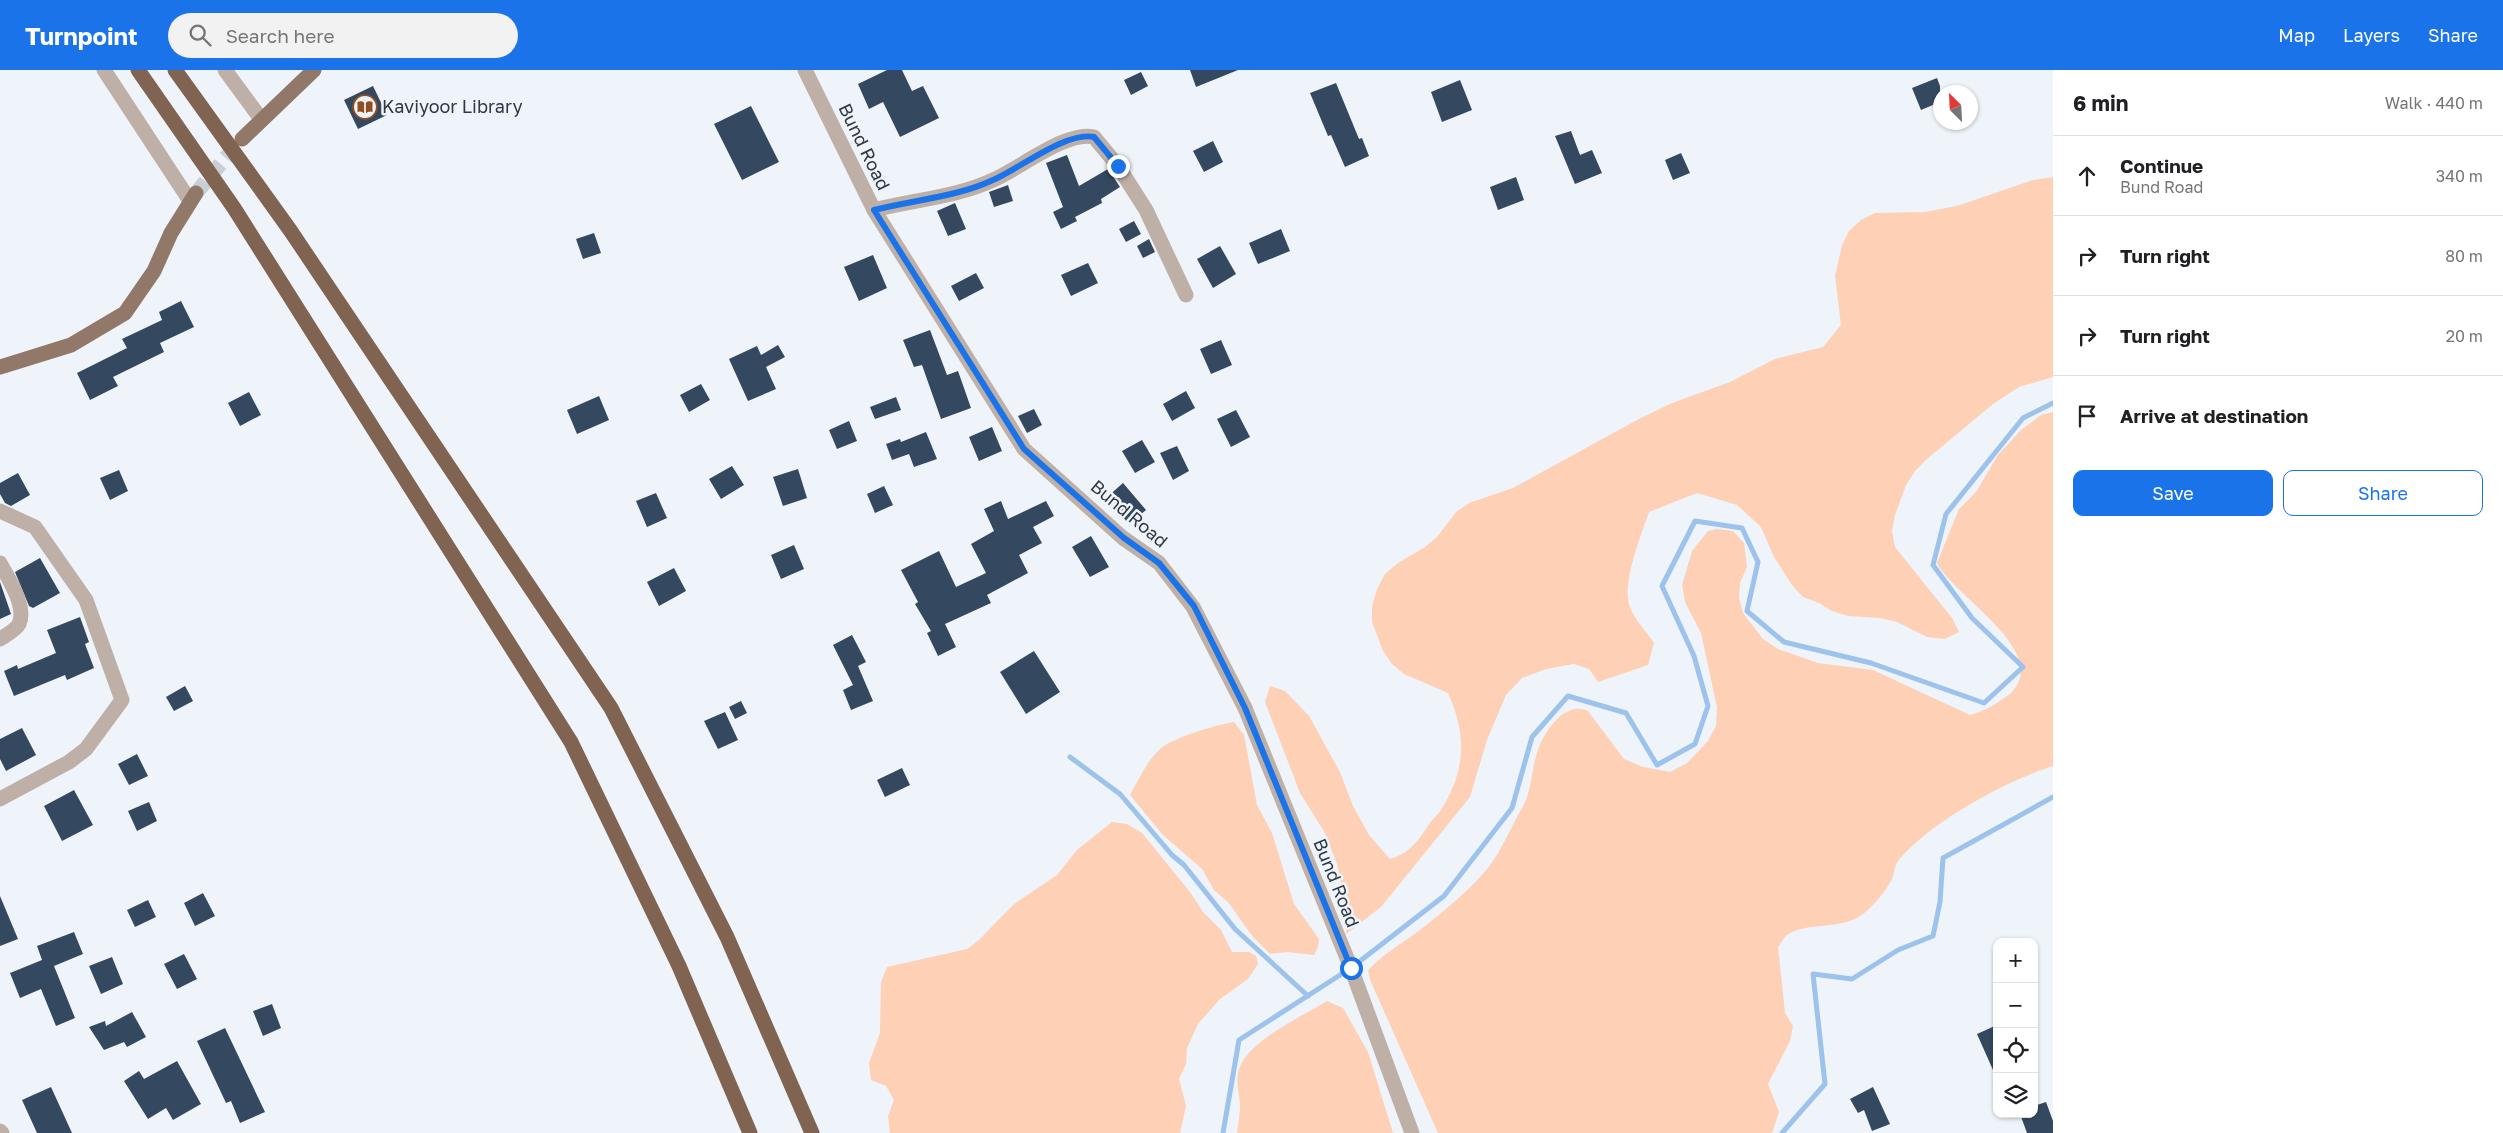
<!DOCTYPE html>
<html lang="en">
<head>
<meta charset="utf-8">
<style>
  body { margin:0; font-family:"Golos Text",sans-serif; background:#f2f2f2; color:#202124 }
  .controls { position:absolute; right:15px; bottom:15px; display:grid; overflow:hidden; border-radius:10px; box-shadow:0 1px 4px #0004 }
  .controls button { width:45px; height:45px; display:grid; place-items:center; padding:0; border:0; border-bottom:1px solid #e0e0e0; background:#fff; color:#202124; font:25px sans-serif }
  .compass { position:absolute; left:1933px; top:15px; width:45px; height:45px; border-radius:50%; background:#fff; box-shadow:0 1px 4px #0004; rotate:336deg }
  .stop { position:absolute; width:15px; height:15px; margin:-11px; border:4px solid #1a73e8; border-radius:50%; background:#fff }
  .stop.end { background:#1a73e8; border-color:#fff; box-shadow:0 1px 5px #0008 }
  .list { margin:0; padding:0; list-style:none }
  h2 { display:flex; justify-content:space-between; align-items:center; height:65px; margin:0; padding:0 20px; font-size:21px }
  h2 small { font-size:16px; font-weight:400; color:#757577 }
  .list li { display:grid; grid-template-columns:32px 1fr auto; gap:15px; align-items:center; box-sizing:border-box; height:80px; padding:0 20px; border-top:1px solid #e0e0e0 }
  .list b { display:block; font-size:19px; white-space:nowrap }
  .list p { margin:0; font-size:16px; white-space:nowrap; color:#757577 }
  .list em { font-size:16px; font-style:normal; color:#757577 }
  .actions { display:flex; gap:10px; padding:15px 20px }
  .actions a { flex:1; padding:11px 0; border:1px solid #1a73e8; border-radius:10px; text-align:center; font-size:18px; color:#1a73e8 }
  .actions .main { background:#1a73e8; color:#fff }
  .icon { flex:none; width:28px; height:28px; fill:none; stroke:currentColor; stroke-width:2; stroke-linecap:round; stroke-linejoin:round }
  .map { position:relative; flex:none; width:2053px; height:1063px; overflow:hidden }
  header { display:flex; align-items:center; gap:30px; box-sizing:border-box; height:70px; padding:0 25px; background:#1a73e8; color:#fff }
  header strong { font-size:24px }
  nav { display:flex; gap:28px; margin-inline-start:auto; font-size:18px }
  .search { width:350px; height:45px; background:#f2f2f2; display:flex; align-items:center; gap:12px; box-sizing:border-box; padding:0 18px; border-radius:28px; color:#757577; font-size:19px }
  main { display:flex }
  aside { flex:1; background:#fff }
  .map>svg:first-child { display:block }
  .green { fill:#fed0b6 }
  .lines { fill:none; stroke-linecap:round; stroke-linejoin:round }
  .stream { stroke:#9dc2eb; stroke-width:5 }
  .building { fill:#344960 }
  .major-tunnel { stroke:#c8cfd5; stroke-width:15; stroke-dasharray:15 8; stroke-linecap:butt }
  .minor { stroke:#bfb0a7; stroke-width:15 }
  .major { stroke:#917869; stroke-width:15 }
  .highway { stroke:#816352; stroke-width:15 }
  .route { stroke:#1a73e8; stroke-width:6 }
  .labels { text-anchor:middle; stroke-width:5; stroke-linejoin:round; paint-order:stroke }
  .poi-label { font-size:18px; fill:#2f3943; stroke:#eef4f9; text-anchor:start }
  .street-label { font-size:18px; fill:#2f3943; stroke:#eef4f9 }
</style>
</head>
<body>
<header>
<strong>Turnpoint</strong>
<div class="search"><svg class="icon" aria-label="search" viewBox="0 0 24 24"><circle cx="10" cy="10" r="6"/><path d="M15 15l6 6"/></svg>Search here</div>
<nav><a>Map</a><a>Layers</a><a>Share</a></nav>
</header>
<main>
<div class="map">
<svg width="2053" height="1063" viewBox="0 0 2053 1063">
  <rect width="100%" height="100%" fill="#eef4f9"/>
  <g class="green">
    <path d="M 2053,107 L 2053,307 L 2019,317 L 1993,334 L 1927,389 L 1915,401 L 1906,415 L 1895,445 L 1892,461 L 1895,477 L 1952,548 L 1959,562 L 1945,569 L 1927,567 L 1897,552 L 1880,548 L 1848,546 L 1832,541 L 1819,533 L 1803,527 L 1792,515 L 1774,487 L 1761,457 L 1737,435 L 1697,423 L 1649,442 C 1641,465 1621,515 1630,537 C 1634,549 1647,562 1654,573 L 1648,595 L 1598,612 L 1589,599 L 1574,594 L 1546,599 L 1522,608 L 1506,625 L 1487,670 L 1470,727 L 1381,837 L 1346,864 L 1348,846 L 1337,794 L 1325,763 L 1300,723 L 1265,632 L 1270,616 L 1285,621 L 1309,646 L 1340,702 L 1353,736 L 1369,765 L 1390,789 C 1410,783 1418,771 1429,754 C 1432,749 1438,745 1441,740 C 1466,700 1467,665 1448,623 L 1404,604 L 1392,594 L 1383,581 L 1372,552 L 1372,536 L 1377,519 L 1385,504 L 1398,493 L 1425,477 L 1437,467 L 1456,442 L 1469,433 L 1513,418 L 1637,350 L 1672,333 L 1730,312 L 1775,289 L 1823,277 L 1841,255 L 1835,206 L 1842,175 L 1849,161 L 1861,150 L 1875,143 L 1925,142 L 1957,136 L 2033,110 Z"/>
    <path d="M 2053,342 L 2053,696 C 2006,711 1930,752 1898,791 C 1894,796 1895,803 1892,809 C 1886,821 1874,835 1863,844 C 1841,861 1807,851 1787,865 C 1784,867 1781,874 1778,877 L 1785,943 L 1793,956 L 1790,971 L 1768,1014 L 1779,1042 L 1772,1063 L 1438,1063 L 1371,912 L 1368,901 C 1378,887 1409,869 1424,857 C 1446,839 1470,820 1488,798 C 1502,780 1511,757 1522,738 C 1533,719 1531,697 1539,677 C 1547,658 1566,631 1588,641 L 1624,689 L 1643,697 L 1670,702 L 1687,693 L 1708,671 L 1716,656 L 1717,637 L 1701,563 L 1685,532 L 1682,515 L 1692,481 L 1708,461 L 1717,459 L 1733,461 L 1744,473 L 1747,497 L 1740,513 L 1739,528 L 1743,543 L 1763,569 L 1778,579 L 1818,593 L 1873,600 L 1970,645 C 1986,641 1997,633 2010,624 C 2053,582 1955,528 1937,493 L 1959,439 L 1976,422 L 1998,385 L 2021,360 L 2041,345 Z"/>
    <path d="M 1234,652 L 1244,665 L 1257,735 L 1272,763 L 1294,834 L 1319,869 L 1318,877 L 1314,885 L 1287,882 L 1270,884 L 1253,867 L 1228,832 L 1214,820 L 1202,799 L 1162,764 L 1130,725 C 1139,709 1147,691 1160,679 C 1174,667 1216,655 1234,652 Z"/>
    <path d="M 1112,752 L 1127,754 L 1142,763 L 1190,822 L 1203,842 L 1221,860 L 1232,882 L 1249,882 L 1256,886 L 1258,894 L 1248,909 L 1220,929 L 1198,954 L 1187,978 L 1186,994 L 1179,1009 L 1186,1036 L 1180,1063 L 890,1063 L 888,1046 L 894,1030 L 886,1016 L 871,1010 L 869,993 L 880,963 L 881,912 L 887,897 L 967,879 L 979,870 L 1014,834 L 1057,805 L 1077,780 Z"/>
    <path d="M 1327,931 L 1343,938 L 1368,982 L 1393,1063 L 1237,1063 C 1238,1054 1240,1045 1240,1036 C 1240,1026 1236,1015 1238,1005 C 1241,973 1302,947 1327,931 Z"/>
  </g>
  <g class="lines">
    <g class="stream">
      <path d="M 1070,687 L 1120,724 L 1172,785 L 1184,795 L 1235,859 L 1308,926"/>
      <path d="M 1223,1063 L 1239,970 L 1351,898 L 1444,826 L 1512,738 L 1532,667 L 1568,626 L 1626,643 L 1657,695 L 1695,674 L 1708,636 L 1694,586 L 1662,516 L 1695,451 L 1742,458 L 1758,492 L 1747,541 L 1784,572 L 1871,593 L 1984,633 L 2023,597 L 1972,548 L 1933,495 L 1946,444 L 2023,348 L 2053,333"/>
      <path d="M 1782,1063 L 1825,1014 L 1813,904 L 1852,909 L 1898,880 L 1933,866 L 1940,832 L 1943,788 L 2053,727"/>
    </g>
  </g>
  <g class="building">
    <path d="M 887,0 L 902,0 L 912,21 L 923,16 L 939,48 L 900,67 L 883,32 L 869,39 L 858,14 Z"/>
    <path d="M 1190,0 L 1238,0 L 1196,17 Z"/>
    <path d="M 1141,2 L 1148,16 L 1131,25 L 1124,10 Z"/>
    <path d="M 1937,8 L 1940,16 L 1940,32 L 1921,40 L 1912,18 Z"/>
    <path d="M 1460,10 L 1472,40 L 1442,52 L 1431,22 Z"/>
    <path d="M 1336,13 L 1359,69 L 1362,68 L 1369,86 L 1345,97 L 1331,65 L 1328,66 L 1310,23 Z"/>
    <path d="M 373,16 L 387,45 L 358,59 L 344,30 Z"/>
    <path d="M 751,36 L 779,92 L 742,110 L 714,54 Z"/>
    <path d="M 1571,61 L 1580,85 L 1592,80 L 1602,103 L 1575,114 L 1555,66 Z"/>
    <path d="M 1213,71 L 1223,92 L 1204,102 L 1193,81 Z"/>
    <path d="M 1681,83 L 1690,103 L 1673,110 L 1665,90 Z"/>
    <path d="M 1067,85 L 1079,116 L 1108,99 L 1120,117 L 1101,129 L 1102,133 L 1075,147 L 1077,151 L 1061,159 L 1053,142 L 1063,137 L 1046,93 Z"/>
    <path d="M 1516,107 L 1524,130 L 1498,140 L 1490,117 Z"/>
    <path d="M 1008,115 L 1013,131 L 994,137 L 989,122 Z"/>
    <path d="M 955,133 L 966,159 L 948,166 L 937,141 Z"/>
    <path d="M 1134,151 L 1141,164 L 1126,172 L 1119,159 Z"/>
    <path d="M 1281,159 L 1290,181 L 1258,194 L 1249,173 Z"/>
    <path d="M 594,163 L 601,183 L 583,189 L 576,169 Z"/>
    <path d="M 1149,169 L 1155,182 L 1143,188 L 1137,176 Z"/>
    <path d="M 1220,176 L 1236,204 L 1213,218 L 1197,189 Z"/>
    <path d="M 873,185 L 887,218 L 859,231 L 844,197 Z"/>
    <path d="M 1088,193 L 1098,213 L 1071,226 L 1061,205 Z"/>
    <path d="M 976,203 L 984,218 L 959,231 L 951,216 Z"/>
    <path d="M 181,231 L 194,257 L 160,273 L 164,282 L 113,307 L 118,316 L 90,330 L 77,303 L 127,278 L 122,269 L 162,250 L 159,242 Z"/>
    <path d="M 930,260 L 947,305 L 958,301 L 971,338 L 941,349 L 922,295 L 914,297 L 903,270 Z"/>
    <path d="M 1221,270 L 1232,295 L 1211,304 L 1200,279 Z"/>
    <path d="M 778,275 L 785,287 L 766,297 L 776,319 L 748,331 L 729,289 L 757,276 L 761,285 Z"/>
    <path d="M 701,314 L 710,330 L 689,342 L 680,325 Z"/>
    <path d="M 1186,321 L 1195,338 L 1172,351 L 1163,334 Z"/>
    <path d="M 249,322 L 261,345 L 240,356 L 228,333 Z"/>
    <path d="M 599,326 L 609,350 L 577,364 L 567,340 Z"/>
    <path d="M 896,327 L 901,340 L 875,349 L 870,337 Z"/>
    <path d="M 1034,339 L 1042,355 L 1027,363 L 1018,346 Z"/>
    <path d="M 1236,340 L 1250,367 L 1231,377 L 1217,349 Z"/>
    <path d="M 849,351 L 857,371 L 837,379 L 829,360 Z"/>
    <path d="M 992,357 L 1002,381 L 979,391 L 969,367 Z"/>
    <path d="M 926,362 L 937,389 L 914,397 L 909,384 L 892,390 L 886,374 L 900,369 L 901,372 Z"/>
    <path d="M 1142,370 L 1155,392 L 1135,403 L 1122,381 Z"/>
    <path d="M 1177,376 L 1189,401 L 1173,410 L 1160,383 Z"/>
    <path d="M 732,396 L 744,415 L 721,429 L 709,409 Z"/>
    <path d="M 798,399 L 807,428 L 783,436 L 773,407 Z"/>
    <path d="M 119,400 L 128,421 L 110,430 L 100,408 Z"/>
    <path d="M 18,403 L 30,425 L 11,436 L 5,433 L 0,424 L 0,413 Z"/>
    <path d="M 1123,413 L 1146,440 L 1129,454 L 1106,428 Z"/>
    <path d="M 884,416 L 893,435 L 875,443 L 867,424 Z"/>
    <path d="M 656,423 L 667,448 L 647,457 L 636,431 Z"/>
    <path d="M 1001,431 L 1008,449 L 1046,431 L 1054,446 L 1033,457 L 1042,473 L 1019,485 L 1028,503 L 987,525 L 991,533 L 945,554 L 956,577 L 938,586 L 927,563 L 931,561 L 915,534 L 918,532 L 901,500 L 939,481 L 956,517 L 986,503 L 971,474 L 994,461 L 984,439 Z"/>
    <path d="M 1091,466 L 1109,497 L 1090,507 L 1072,477 Z"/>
    <path d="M 794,475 L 804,499 L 781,509 L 771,485 Z"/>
    <path d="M 40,488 L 60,523 L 33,538 L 29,536 L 15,502 Z"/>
    <path d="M 674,498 L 686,521 L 659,536 L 647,512 Z"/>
    <path d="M 0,512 L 11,544 L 0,549 Z"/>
    <path d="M 80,547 L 89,572 L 85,574 L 94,598 L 67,610 L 65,605 L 14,626 L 4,601 L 17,595 L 18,599 L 56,583 L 47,560 Z"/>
    <path d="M 852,565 L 866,592 L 858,596 L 873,631 L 851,640 L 843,620 L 853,615 L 833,575 Z"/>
    <path d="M 1034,581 L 1060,622 L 1026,644 L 1000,602 Z"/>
    <path d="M 185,616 L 193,631 L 174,641 L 166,627 Z"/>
    <path d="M 741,631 L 747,643 L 735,649 L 729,637 Z"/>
    <path d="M 725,642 L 738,670 L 718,679 L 704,651 Z"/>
    <path d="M 22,658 L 36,685 L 6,701 L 0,689 L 0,669 Z"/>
    <path d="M 137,684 L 148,706 L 129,715 L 118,694 Z"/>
    <path d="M 902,698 L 910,715 L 885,727 L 877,710 Z"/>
    <path d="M 74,720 L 93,755 L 62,771 L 44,736 Z"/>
    <path d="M 149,732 L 157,751 L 137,761 L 128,741 Z"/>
    <path d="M 203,823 L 215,846 L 195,856 L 184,833 Z"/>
    <path d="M 0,826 L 18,869 L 0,876 Z"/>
    <path d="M 148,830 L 156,847 L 135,857 L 127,840 Z"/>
    <path d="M 74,862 L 83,884 L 54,896 L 75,948 L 56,956 L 41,919 L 20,928 L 10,903 L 42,890 L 37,876 Z"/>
    <path d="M 184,884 L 197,909 L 177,919 L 164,894 Z"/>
    <path d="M 112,887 L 123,914 L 101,924 L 89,896 Z"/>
    <path d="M 272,934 L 281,958 L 263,966 L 253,941 Z"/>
    <path d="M 132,942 L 146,967 L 127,977 L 124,972 L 104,980 L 89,957 L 105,951 L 106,956 Z"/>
    <path d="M 1997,955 L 1997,1009 L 1977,964 Z"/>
    <path d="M 225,958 L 265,1042 L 240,1053 L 231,1031 L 226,1033 L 197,971 Z"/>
    <path d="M 177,991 L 201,1034 L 173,1050 L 166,1038 L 148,1049 L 124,1011 L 139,1001 L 144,1009 Z"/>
    <path d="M 51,1017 L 72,1063 L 37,1063 L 22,1030 Z"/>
    <path d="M 1873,1017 L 1890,1054 L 1872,1061 L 1864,1040 L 1858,1043 L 1850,1029 Z"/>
    <path d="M 2046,1032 L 2053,1051 L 2053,1063 L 2027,1063 L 2020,1044 L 2034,1044 L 2034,1036 Z"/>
  </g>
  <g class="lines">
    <path class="major-tunnel" d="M 196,123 L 240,71"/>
    <g class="minor">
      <path d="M 104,0 L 190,131"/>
      <path d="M 225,0 L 261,49"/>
      <path d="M 805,0 L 874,140 L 1024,379 L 1123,468 L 1159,493 L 1193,537 L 1245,638 L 1351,898 L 1412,1063"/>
      <path d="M 874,140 C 913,130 957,127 993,110 C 1019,99 1067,60 1094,67 L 1118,96 L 1146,140 L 1186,225"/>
      <path d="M 0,441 L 35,457 L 86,530 L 122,630 L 86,679 L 69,692 L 0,729"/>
      <path d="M 0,493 C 8,508 27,537 19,554 C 16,560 6,565 0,569"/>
      <path d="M 0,1061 L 2,1063"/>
    </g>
    <g class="major">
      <path d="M 242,69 L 314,0"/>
      <path d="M 0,297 L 71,275 L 125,243 L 154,201 L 171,163 L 196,123"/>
    </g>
    <g class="highway">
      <path d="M 138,0 L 234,138 L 571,672 L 679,896 L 750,1063"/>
      <path d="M 175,0 L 290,160 L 611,638 L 727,867 L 812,1063"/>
    </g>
  </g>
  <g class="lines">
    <path class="route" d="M 1118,96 L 1094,67 C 1066,61 1019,99 993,110 C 957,127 913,130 874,140 L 1024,379 L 1124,468 L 1159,493 L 1194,536 L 1245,638 L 1351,898"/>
  </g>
  <defs>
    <g id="library-ring" transform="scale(1.25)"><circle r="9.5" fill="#eef4f9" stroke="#914e1f" stroke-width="1.5"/><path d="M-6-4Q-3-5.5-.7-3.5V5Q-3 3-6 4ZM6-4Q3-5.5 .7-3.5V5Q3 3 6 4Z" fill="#914e1f"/></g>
  </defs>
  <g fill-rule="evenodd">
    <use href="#library-ring" x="365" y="37"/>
  </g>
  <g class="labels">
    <g class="poi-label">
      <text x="382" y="43">Kaviyoor Library</text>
    </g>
    <g class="street-label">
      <text transform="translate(864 77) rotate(64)" y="6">Bund Road</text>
      <text transform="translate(1129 444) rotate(40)" y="6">Bund Road</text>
      <text transform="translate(1336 813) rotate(68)" y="6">Bund Road</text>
    </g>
  </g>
</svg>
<div class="controls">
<button>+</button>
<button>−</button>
<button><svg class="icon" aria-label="locate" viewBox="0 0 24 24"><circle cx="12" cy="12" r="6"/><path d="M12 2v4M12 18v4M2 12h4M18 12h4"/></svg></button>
<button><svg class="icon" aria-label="layers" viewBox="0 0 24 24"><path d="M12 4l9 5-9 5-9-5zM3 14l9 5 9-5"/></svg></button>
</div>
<svg class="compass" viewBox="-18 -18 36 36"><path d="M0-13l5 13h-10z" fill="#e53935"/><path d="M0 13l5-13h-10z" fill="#757577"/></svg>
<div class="stop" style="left:1351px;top:898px"></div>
<div class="stop end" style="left:1118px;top:96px"></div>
</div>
<aside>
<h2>6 min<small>Walk · 440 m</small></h2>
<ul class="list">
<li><svg class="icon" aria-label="ahead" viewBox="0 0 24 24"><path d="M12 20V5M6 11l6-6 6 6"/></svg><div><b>Continue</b><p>Bund Road</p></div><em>340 m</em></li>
<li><svg class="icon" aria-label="right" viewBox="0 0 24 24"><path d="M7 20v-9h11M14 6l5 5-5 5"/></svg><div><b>Turn right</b></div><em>80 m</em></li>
<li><svg class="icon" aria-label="right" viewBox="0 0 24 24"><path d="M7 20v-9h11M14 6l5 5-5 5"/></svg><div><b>Turn right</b></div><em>20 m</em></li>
<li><svg class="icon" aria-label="arrive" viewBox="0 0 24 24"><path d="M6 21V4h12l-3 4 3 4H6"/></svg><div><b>Arrive at destination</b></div></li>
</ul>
<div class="actions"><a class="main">Save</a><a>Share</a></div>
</aside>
</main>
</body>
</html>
